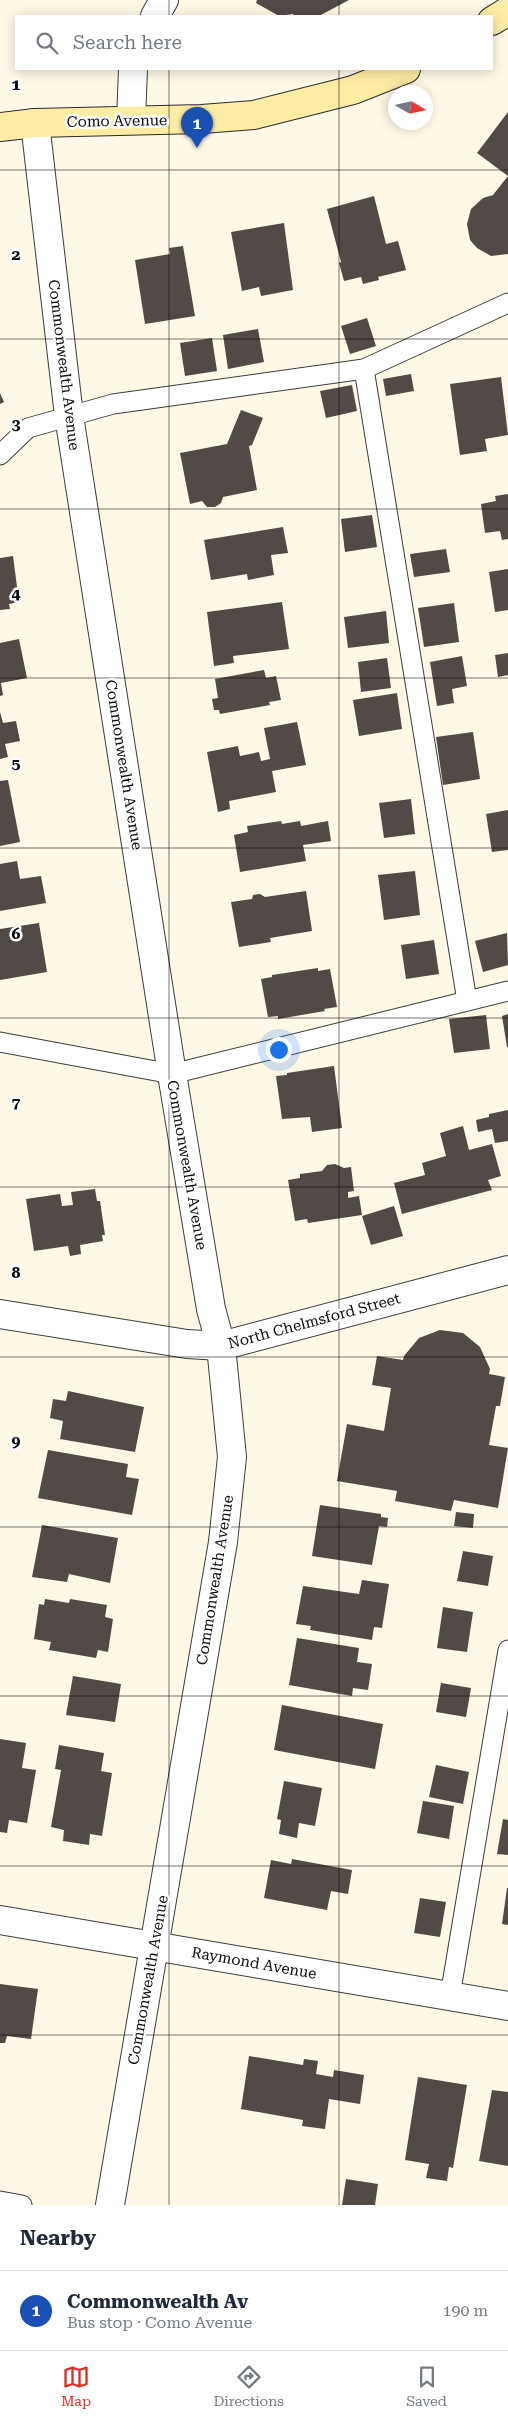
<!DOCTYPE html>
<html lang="en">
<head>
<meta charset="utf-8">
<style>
  body { margin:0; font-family:"Roboto Serif",serif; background:#f2f2f3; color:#1f2937 }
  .compass { position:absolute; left:388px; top:85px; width:45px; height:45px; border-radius:50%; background:#fff; box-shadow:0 2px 12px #0003; rotate:99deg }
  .you { position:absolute; left:278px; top:1049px; width:18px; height:18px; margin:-12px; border:4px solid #fff; border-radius:50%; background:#1a73e8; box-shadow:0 0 0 8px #1a73e833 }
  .badge { display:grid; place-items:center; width:32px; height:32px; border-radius:50%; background:#d93025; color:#fff; font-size:16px; font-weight:700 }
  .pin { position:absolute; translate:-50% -41px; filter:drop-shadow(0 1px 2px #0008) }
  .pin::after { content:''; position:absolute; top:26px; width:18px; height:15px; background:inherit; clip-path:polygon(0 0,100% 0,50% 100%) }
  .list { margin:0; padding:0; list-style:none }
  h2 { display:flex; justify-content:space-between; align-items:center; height:65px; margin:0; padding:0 20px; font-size:21px }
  h2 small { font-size:16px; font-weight:400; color:#747a83 }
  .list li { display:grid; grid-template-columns:32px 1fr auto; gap:15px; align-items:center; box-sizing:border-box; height:80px; padding:0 20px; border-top:1px solid #e0e1e3 }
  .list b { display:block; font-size:19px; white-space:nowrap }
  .list p { margin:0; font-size:16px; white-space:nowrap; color:#747a83 }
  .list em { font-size:16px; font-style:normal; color:#747a83 }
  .icon { flex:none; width:28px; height:28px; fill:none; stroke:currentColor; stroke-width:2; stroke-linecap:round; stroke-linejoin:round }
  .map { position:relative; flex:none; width:508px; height:2205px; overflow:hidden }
  .search { position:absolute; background:#fff; box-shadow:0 2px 12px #0003; left:15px; right:15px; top:15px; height:55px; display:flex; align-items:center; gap:12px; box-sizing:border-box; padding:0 18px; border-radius:0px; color:#747a83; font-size:19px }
  .sheet { height:145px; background:#fff }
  nav { display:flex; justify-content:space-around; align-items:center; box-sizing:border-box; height:70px; border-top:1px solid #e0e1e3; background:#fff; font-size:14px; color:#747a83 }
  nav a { display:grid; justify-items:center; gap:2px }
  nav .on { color:#d93025 }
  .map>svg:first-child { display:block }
  .building { fill:#524a47 }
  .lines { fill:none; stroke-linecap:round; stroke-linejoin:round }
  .service-casing { stroke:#3d3d3d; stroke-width:21 }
  .minor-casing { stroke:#3d3d3d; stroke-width:30 }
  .secondary-casing { stroke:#2c2c2c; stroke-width:30 }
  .service { stroke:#fff; stroke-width:19 }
  .minor { stroke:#fff; stroke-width:28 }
  .secondary { stroke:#fceca4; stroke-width:28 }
  .grid { fill:none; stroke:#0a0a0a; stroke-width:1; stroke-opacity:0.55 }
  .labels { text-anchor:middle; stroke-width:5; stroke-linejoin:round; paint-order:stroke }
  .street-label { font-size:15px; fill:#0a0a0a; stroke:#fff }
  .grid-label { font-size:16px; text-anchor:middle; font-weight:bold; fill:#0a0a0a; stroke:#fff; stroke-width:5; stroke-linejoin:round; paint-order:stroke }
</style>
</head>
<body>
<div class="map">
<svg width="508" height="2205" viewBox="0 0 508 2205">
  <rect width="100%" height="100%" fill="#fef8e7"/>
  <g class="building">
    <path d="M 257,0 L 349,0 L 319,16 L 294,16 L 293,14 L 279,16 L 256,3 Z"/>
    <path d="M 508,112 L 508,254 L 491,256 L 477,248 L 470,240 L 467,224 L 471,209 L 483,198 L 493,195 L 508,176 L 477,153 Z"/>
    <path d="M 374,196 L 386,244 L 398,241 L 406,270 L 378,277 L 379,280 L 363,284 L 361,277 L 344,281 L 339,263 L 341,262 L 327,209 Z"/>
    <path d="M 284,223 L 293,290 L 261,296 L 259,287 L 242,291 L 231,232 Z"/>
    <path d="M 183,246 L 195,316 L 145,324 L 135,260 L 170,254 L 169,248 Z"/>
    <path d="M 367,318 L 376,346 L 350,354 L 341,326 Z"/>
    <path d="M 258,329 L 264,362 L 228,369 L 223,335 Z"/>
    <path d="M 212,338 L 217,371 L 185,376 L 180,343 Z"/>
    <path d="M 411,374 L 414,391 L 386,396 L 383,379 Z"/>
    <path d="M 501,377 L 508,435 L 485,439 L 487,451 L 460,455 L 450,384 Z"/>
    <path d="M 352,385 L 357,411 L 326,418 L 320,391 Z"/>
    <path d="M 0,393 L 4,402 L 0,404 Z"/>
    <path d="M 241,410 L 263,418 L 252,445 L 249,446 L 257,490 L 223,497 L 221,503 L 215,507 L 207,507 L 202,501 L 190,504 L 180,453 L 227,444 Z"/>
    <path d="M 508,494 L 508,539 L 502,540 L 500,531 L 485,533 L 481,504 L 496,501 L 495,496 Z"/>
    <path d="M 372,515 L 377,547 L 345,552 L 341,519 Z"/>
    <path d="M 283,527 L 288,553 L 271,555 L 274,575 L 248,580 L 247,574 L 211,580 L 204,540 Z"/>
    <path d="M 446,549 L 450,572 L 414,577 L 410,554 Z"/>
    <path d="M 13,556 L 19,602 L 9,604 L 10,609 L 0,610 L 0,558 Z"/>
    <path d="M 508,569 L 508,610 L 495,612 L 489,572 Z"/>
    <path d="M 282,602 L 289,649 L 233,656 L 234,663 L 214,666 L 207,612 Z"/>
    <path d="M 454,603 L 459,642 L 424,647 L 418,608 Z"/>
    <path d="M 386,611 L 389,643 L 348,648 L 344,617 Z"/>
    <path d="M 19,639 L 27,678 L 1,683 L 3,695 L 0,696 L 0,643 Z"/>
    <path d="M 508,653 L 508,675 L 498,677 L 495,655 Z"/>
    <path d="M 462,656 L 467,686 L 452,689 L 454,703 L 437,706 L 430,662 Z"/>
    <path d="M 387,658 L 391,688 L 361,692 L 358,662 Z"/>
    <path d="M 264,670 L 266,678 L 276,676 L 281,700 L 269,702 L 270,705 L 220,714 L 219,710 L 214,710 L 212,699 L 218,698 L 215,679 Z"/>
    <path d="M 397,693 L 402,729 L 359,736 L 353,700 Z"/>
    <path d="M 0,712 L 3,723 L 16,721 L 20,741 L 5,744 L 8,757 L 0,759 Z"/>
    <path d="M 297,722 L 306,765 L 272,771 L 276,792 L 229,801 L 230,809 L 218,812 L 207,752 L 238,746 L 240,756 L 259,752 L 261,761 L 270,759 L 264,728 Z"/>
    <path d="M 473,732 L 480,779 L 443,785 L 436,737 Z"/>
    <path d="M 8,780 L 20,842 L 0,846 L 0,781 Z"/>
    <path d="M 411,799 L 415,834 L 384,838 L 379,803 Z"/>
    <path d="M 508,810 L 508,850 L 492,852 L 486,814 Z"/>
    <path d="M 281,821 L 282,824 L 300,821 L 301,826 L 328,821 L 331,841 L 303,845 L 306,861 L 240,872 L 234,835 L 248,832 L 247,826 Z"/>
    <path d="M 17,861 L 20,879 L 41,876 L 46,903 L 0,911 L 0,864 Z"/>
    <path d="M 415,871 L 420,915 L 384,920 L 378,875 Z"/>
    <path d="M 306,891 L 312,931 L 270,938 L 271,942 L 239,947 L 231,902 L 252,899 L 253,895 L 260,894 L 265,897 Z"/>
    <path d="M 39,923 L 47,972 L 0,980 L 0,929 Z"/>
    <path d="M 507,933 L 508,965 L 483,972 L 475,941 Z"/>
    <path d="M 434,940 L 439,974 L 406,979 L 401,945 Z"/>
    <path d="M 318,968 L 318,971 L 330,969 L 337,1007 L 324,1009 L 325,1011 L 278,1019 L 278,1016 L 268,1017 L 261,979 L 272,977 L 272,975 Z"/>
    <path d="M 508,1014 L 508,1047 L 507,1047 L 502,1016 Z"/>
    <path d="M 486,1015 L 490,1049 L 454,1053 L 449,1019 Z"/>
    <path d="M 334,1066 L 342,1128 L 312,1132 L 310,1117 L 282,1119 L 276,1076 L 287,1075 L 287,1073 Z"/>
    <path d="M 508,1110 L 508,1141 L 495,1143 L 492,1129 L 478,1132 L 476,1120 L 489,1117 L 489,1114 Z"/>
    <path d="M 463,1126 L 469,1150 L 492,1144 L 501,1176 L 488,1180 L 492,1190 L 402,1214 L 394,1183 L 425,1175 L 422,1163 L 446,1156 L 440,1133 Z"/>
    <path d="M 335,1164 L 344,1168 L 351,1167 L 354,1191 L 348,1192 L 348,1198 L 359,1196 L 362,1215 L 308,1223 L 307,1219 L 295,1221 L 288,1180 L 300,1178 L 300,1174 L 322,1171 L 327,1165 Z"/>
    <path d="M 95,1189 L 97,1201 L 100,1201 L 105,1235 L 102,1235 L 103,1241 L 80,1245 L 81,1254 L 70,1256 L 68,1246 L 34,1251 L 26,1199 L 60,1194 L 62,1206 L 73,1205 L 71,1192 Z"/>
    <path d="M 394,1206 L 403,1236 L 371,1245 L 362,1216 Z"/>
    <path d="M 440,1330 L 463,1333 L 480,1347 L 490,1369 L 489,1374 L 505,1377 L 500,1406 L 496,1406 L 489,1445 L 508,1448 L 498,1508 L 454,1500 L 451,1511 L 395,1501 L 397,1491 L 337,1481 L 347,1424 L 384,1431 L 391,1388 L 372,1385 L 377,1356 L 403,1360 L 404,1356 L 419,1338 Z"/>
    <path d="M 68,1391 L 144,1407 L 135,1452 L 60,1439 L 63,1421 L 50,1418 L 53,1399 L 66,1401 Z"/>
    <path d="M 48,1450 L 128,1464 L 126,1477 L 139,1479 L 132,1515 L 38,1498 Z"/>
    <path d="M 320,1505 L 381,1514 L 381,1517 L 388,1518 L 387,1527 L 379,1526 L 372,1565 L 312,1556 Z"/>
    <path d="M 456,1512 L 474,1514 L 473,1528 L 454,1526 Z"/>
    <path d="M 42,1525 L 118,1538 L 110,1583 L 69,1574 L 67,1582 L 32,1577 Z"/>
    <path d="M 463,1551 L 493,1556 L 488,1586 L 457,1581 Z"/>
    <path d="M 362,1580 L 389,1584 L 382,1628 L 374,1627 L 372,1640 L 310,1630 L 311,1626 L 296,1624 L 303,1586 L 359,1594 Z"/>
    <path d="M 45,1599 L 69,1603 L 70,1599 L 107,1605 L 105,1617 L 113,1619 L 108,1652 L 98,1650 L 96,1658 L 49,1650 L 51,1642 L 34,1639 L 39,1604 L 44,1605 Z"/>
    <path d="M 443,1607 L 473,1612 L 467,1652 L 437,1648 Z"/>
    <path d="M 297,1638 L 359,1648 L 357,1662 L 372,1664 L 368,1690 L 353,1688 L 352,1696 L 289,1685 Z"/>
    <path d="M 73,1676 L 121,1684 L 115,1722 L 66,1715 Z"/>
    <path d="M 441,1683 L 471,1688 L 466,1717 L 436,1712 Z"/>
    <path d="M 282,1705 L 383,1724 L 375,1769 L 274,1750 Z"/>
    <path d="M 0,1739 L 26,1743 L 22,1768 L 36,1770 L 27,1823 L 9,1820 L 7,1833 L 0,1832 Z"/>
    <path d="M 59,1745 L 104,1753 L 101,1771 L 112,1773 L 102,1836 L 90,1834 L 89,1845 L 63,1841 L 64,1830 L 51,1827 L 61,1770 L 55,1769 Z"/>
    <path d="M 436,1765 L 469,1772 L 463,1804 L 429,1797 Z"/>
    <path d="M 284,1781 L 322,1788 L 315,1826 L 299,1823 L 297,1838 L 279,1834 L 281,1820 L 277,1819 Z"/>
    <path d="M 423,1801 L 454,1806 L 449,1839 L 417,1833 Z"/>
    <path d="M 503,1819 L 508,1820 L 508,1855 L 497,1854 Z"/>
    <path d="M 292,1859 L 352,1870 L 348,1894 L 331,1891 L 327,1910 L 264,1898 L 271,1860 L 291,1864 Z"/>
    <path d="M 507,1888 L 508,1888 L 508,1925 L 502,1924 Z"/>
    <path d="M 420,1898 L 446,1902 L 440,1937 L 414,1933 Z"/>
    <path d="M 0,1984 L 38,1989 L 31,2039 L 7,2036 L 5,2043 L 0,2043 Z"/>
    <path d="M 249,2056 L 303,2065 L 304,2059 L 318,2061 L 316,2074 L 333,2077 L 334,2070 L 364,2075 L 360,2104 L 329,2099 L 325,2129 L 302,2126 L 303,2120 L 241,2109 Z"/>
    <path d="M 418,2077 L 467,2085 L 453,2168 L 449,2167 L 447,2181 L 426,2178 L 429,2164 L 405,2160 Z"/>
    <path d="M 492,2090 L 508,2092 L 508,2166 L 479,2161 Z"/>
    <path d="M 346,2179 L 378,2184 L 375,2205 L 342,2205 Z"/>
  </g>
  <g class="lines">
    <g class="service-casing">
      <g id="service">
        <path d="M 364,369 L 467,1001"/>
        <path d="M 0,455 L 28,428 L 113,404 L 364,369 L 508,303"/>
        <path d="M 0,1042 L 172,1074 L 508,991"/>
        <path d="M 450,1996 L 508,1650"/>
        <path d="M 0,2201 L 22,2205"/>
      </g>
    </g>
    <g class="minor-casing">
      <g id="minor">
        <path d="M 155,16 L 164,0"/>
        <path d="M 131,120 L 133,69"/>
        <path d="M 35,123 L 69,416 L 172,1074 L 211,1309 L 221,1346 L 232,1457 L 223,1542 L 110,2205"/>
        <path d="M 0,1314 L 187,1344 L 221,1346 L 508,1270"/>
        <path d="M 0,1920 L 508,2006"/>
      </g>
    </g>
    <g class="secondary-casing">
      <g id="secondary">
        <path d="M 492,21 L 508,11"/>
        <path d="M 0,127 L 35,123 L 202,119 L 254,115 L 353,90 L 406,69"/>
      </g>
    </g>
    <use href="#service" class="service"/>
    <use href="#minor" class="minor"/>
    <use href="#secondary" class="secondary"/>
  </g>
  <path class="grid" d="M 169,0 L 169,16M 339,0 L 339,16M 169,69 L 169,2205M 339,69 L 339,2205M 0,170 L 508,170M 0,339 L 508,339M 0,509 L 508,509M 0,678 L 508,678M 0,848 L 508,848M 0,1018 L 508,1018M 0,1187 L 508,1187M 0,1357 L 508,1357M 0,1527 L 508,1527M 0,1696 L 508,1696M 0,1866 L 508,1866M 0,2035 L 508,2035"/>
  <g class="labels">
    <g class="street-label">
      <text transform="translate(117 121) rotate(-1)" y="5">Como Avenue</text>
      <text transform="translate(64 365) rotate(83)" y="5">Commonwealth Avenue</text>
      <text transform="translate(124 765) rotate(81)" y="5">Commonwealth Avenue</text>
      <text transform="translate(187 1165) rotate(80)" y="5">Commonwealth Avenue</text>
      <text transform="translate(314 1321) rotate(-15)" y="5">North Chelmsford Street</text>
      <text transform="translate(215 1580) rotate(-81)" y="5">Commonwealth Avenue</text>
      <text transform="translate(254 1963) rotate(10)" y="5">Raymond Avenue</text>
      <text transform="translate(148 1980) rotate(-80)" y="5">Commonwealth Avenue</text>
    </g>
  </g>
  <g class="grid-label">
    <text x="16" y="90">1</text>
    <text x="16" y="260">2</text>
    <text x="16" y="430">3</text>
    <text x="16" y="599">4</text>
    <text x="16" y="769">5</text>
    <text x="16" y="939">6</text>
    <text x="16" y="1108">7</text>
    <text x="16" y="1278">8</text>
    <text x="16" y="1447">9</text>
  </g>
</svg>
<svg class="compass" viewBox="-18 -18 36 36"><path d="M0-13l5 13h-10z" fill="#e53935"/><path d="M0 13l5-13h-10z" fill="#747a83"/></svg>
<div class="you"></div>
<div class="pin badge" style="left:197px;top:148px;background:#1a4fb4">1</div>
<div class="search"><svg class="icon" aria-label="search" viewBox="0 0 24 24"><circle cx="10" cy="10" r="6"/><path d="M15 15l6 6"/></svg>Search here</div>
</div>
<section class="sheet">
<h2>Nearby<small></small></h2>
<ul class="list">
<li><span class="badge" style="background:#1a4fb4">1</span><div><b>Commonwealth Av</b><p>Bus stop · Como Avenue</p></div><em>190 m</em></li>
</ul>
</section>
<nav>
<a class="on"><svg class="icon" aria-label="map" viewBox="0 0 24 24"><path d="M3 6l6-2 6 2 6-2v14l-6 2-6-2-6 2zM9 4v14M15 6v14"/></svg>Map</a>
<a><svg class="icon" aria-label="directions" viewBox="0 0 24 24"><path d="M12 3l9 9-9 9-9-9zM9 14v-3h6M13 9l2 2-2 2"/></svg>Directions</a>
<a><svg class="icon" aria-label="saved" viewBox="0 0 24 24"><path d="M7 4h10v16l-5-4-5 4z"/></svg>Saved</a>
</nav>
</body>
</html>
